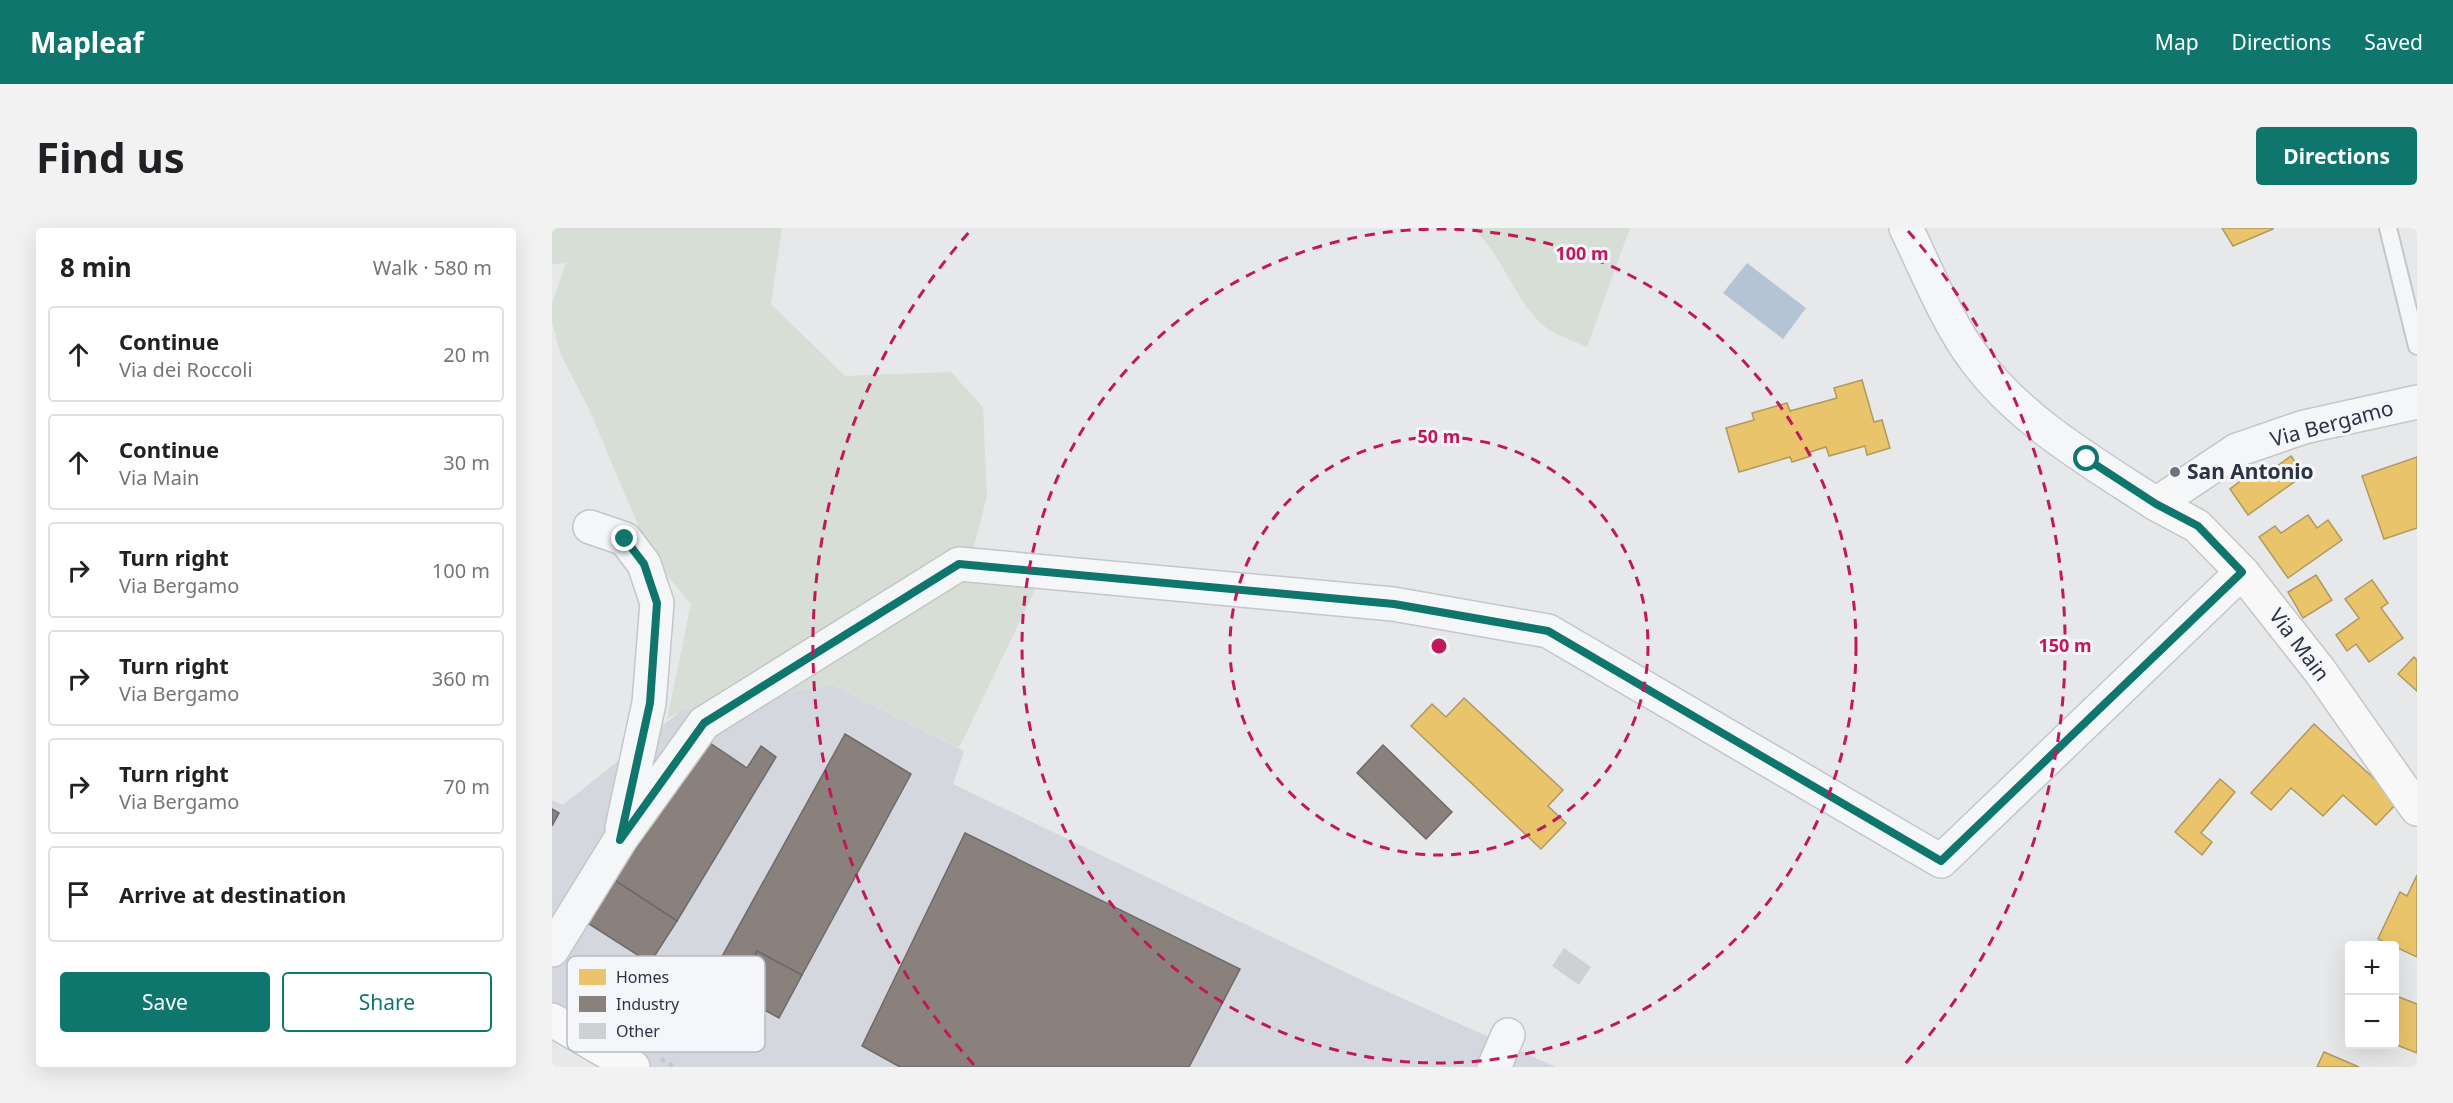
<!DOCTYPE html>
<html lang="en">
<head>
<meta charset="utf-8">
<style>
  body { margin:0; font-family:"Noto Sans",sans-serif; background:#f2f2f2; color:#202124 }
  .controls { position:absolute; right:18px; bottom:18px; display:grid; overflow:hidden; border-radius:6px; box-shadow:0 6px 24px #0002 }
  .controls button { width:54px; height:54px; display:grid; place-items:center; padding:0; border:0; border-bottom:2px solid #e0e0e0; background:#fff; color:#202124; font:30px sans-serif }
  .stop { position:absolute; width:18px; height:18px; margin:-14px; border:4px solid #0f766e; border-radius:50%; background:#fff }
  .stop.end { background:#0f766e; border-color:#fff; box-shadow:0 2px 6px #0008 }
  .list { margin:0; padding:0; list-style:none }
  h2 { display:flex; justify-content:space-between; align-items:center; height:78px; margin:0; padding:0 24px; font-size:26px }
  h2 small { font-size:20px; font-weight:400; color:#757577 }
  .list li { display:grid; grid-template-columns:39px 1fr auto; gap:18px; align-items:center; box-sizing:border-box; height:96px; margin:0 12px 12px; padding:0 12px; border:2px solid #e0e0e0; border-radius:6px }
  .list b { display:block; font-size:22px; white-space:nowrap }
  .list p { margin:0; font-size:20px; white-space:nowrap; color:#757577 }
  .list em { font-size:20px; font-style:normal; color:#757577 }
  .actions { display:flex; gap:12px; padding:18px 24px }
  .actions a { flex:1; padding:14px 0; border:2px solid #0f766e; border-radius:6px; text-align:center; font-size:21px; color:#0f766e }
  .actions .main { background:#0f766e; color:#fff }
  .icon { flex:none; width:33px; height:33px; fill:none; stroke:currentColor; stroke-width:2; stroke-linecap:round; stroke-linejoin:round }
  .map { position:relative; flex:none; width:1865px; height:839px; overflow:hidden; border-radius:6px }
  header { display:flex; align-items:center; gap:36px; box-sizing:border-box; height:84px; padding:0 30px; background:#0f766e; color:#fff }
  header strong { font-size:28px }
  nav { display:flex; gap:33px; margin-inline-start:auto; font-size:21px }
  .intro { display:flex; align-items:center; justify-content:space-between; box-sizing:border-box; height:144px; padding:0 36px }
  h1 { margin:0; font-size:42px }
  .button { padding:15px 27px; border-radius:6px; background:#0f766e; color:#fff; font-size:21px; font-weight:700 }
  main { display:flex; gap:36px; padding:0 36px }
  aside { flex:1; background:#fff; border-radius:6px; box-shadow:0 6px 24px #0002 }
  .map>svg:first-child { display:block }
  .built { fill:#d4d7dd }
  .green { fill:#d6ded6 }
  .water { fill:#b4c4d5 }
  .homes { fill:#e9c46a; stroke:#b0995f; stroke-width:1.5 }
  .industry { fill:#8a817c; stroke:#6e6a6c; stroke-width:1.5 }
  .building { fill:#ced0d3 }
  .lines { fill:none; stroke-linecap:round; stroke-linejoin:round }
  .lane-casing { stroke:#c4c6c8; stroke-width:20 }
  .street-casing { stroke:#c4c6c8; stroke-width:36 }
  .secondary-casing { stroke:#c4c6c8; stroke-width:36 }
  .path { stroke:#c5c6ca; stroke-width:4; stroke-dasharray:4.5 4.5; stroke-linecap:butt }
  .lane { stroke:#f5f6f7; stroke-width:16 }
  .street { stroke:#f5f6f7; stroke-width:33 }
  .secondary { stroke:#f8f8f8; stroke-width:33 }
  .route { stroke:#0f766e; stroke-width:8 }
  .ring { fill:none; stroke:#c2185b; stroke-width:3; stroke-dasharray:10 8 }
  .poi-dot { fill:#6c737f; stroke:#f4f6f9; stroke-width:2 }
  .labels { text-anchor:middle; stroke-width:6; stroke-linejoin:round; paint-order:stroke }
  .street-label { font-size:21px; fill:#2b3445; stroke:#f4f6f9 }
  .poi-label { font-size:21px; font-weight:bold; fill:#2b3445; stroke:#f4f6f9; text-anchor:start }
  .key { fill:#f4f6f9; stroke:#b8bcc3; stroke-width:1.5 }
  .key-label { font-size:16px; fill:#2b3445 }
  .centre { fill:#c2185b; stroke:#f4f6f9; stroke-width:3 }
  .ring-label { font-size:18px; text-anchor:middle; font-weight:bold; fill:#c2185b; stroke:#f4f6f9; stroke-width:6; stroke-linejoin:round; paint-order:stroke }
</style>
</head>
<body>
<header>
<strong>Mapleaf</strong>
<nav><a>Map</a><a>Directions</a><a>Saved</a></nav>
</header>
<div class="intro"><h1>Find us</h1><a class="button">Directions</a></div>
<main>
<aside>
<h2>8 min<small>Walk · 580 m</small></h2>
<ul class="list">
<li><svg class="icon" aria-label="ahead" viewBox="0 0 24 24"><path d="M12 20V5M6 11l6-6 6 6"/></svg><div><b>Continue</b><p>Via dei Roccoli</p></div><em>20 m</em></li>
<li><svg class="icon" aria-label="ahead" viewBox="0 0 24 24"><path d="M12 20V5M6 11l6-6 6 6"/></svg><div><b>Continue</b><p>Via Main</p></div><em>30 m</em></li>
<li><svg class="icon" aria-label="right" viewBox="0 0 24 24"><path d="M7 20v-9h11M14 6l5 5-5 5"/></svg><div><b>Turn right</b><p>Via Bergamo</p></div><em>100 m</em></li>
<li><svg class="icon" aria-label="right" viewBox="0 0 24 24"><path d="M7 20v-9h11M14 6l5 5-5 5"/></svg><div><b>Turn right</b><p>Via Bergamo</p></div><em>360 m</em></li>
<li><svg class="icon" aria-label="right" viewBox="0 0 24 24"><path d="M7 20v-9h11M14 6l5 5-5 5"/></svg><div><b>Turn right</b><p>Via Bergamo</p></div><em>70 m</em></li>
<li><svg class="icon" aria-label="arrive" viewBox="0 0 24 24"><path d="M6 21V4h12l-3 4 3 4H6"/></svg><div><b>Arrive at destination</b></div></li>
</ul>
<div class="actions"><a class="main">Save</a><a>Share</a></div>
</aside>
<div class="map">
<svg width="1865" height="839" viewBox="0 0 1865 839">
  <rect width="100%" height="100%" fill="#e6e8ea"/>
  <path class="built" d="M 281,457 L 412,523 L 401,556 L 814,754 L 1004,839 L 50,839 L 0,809 L 0,572 L 11,577 L 130,482 Z"/>
  <g class="green">
    <path d="M 0,0 L 230,0 L 219,76 L 293,148 L 399,144 L 431,179 L 435,268 L 420,326 L 493,341 L 408,518 L 405,519 L 281,457 L 130,482 L 115,491 L 139,376 L 99,328 L 37,181 L 8,125 L 0,93 L 0,75 L 14,35 L 0,36 Z"/>
    <path d="M 920,0 L 1078,0 L 1035,119 C 1022,113 1003,107 992,98 C 961,71 951,26 920,0 Z"/>
  </g>
  <path class="water" d="M 1195,35 L 1254,80 L 1231,111 L 1171,65 Z"/>
  <g class="homes">
    <path d="M 1670,0 L 1720,0 L 1721,1 L 1681,18 Z"/>
    <path d="M 1310,152 L 1322,194 L 1330,192 L 1338,220 L 1315,227 L 1313,218 L 1277,228 L 1274,219 L 1258,224 L 1259,228 L 1240,234 L 1238,229 L 1187,244 L 1174,200 L 1202,192 L 1200,185 L 1235,175 L 1238,183 L 1285,170 L 1282,160 Z"/>
    <path d="M 1739,228 L 1752,247 L 1696,287 L 1678,261 L 1699,245 L 1704,253 Z"/>
    <path d="M 1865,229 L 1865,300 L 1832,311 L 1810,248 Z"/>
    <path d="M 1756,287 L 1765,300 L 1776,292 L 1790,312 L 1736,350 L 1707,309 L 1723,298 L 1729,305 Z"/>
    <path d="M 1764,347 L 1780,372 L 1751,390 L 1736,364 Z"/>
    <path d="M 1820,352 L 1836,375 L 1829,380 L 1851,410 L 1817,434 L 1804,416 L 1795,423 L 1784,407 L 1807,390 L 1793,371 Z"/>
    <path d="M 1862,429 L 1865,432 L 1865,463 L 1846,446 Z"/>
    <path d="M 912,470 L 1011,562 L 996,578 L 1014,595 L 989,621 L 859,498 L 880,476 L 894,489 Z"/>
    <path d="M 1762,496 L 1847,573 L 1824,597 L 1791,567 L 1771,588 L 1739,560 L 1719,582 L 1699,565 Z"/>
    <path d="M 1668,551 L 1683,564 L 1649,605 L 1660,614 L 1650,627 L 1623,604 Z"/>
    <path d="M 1865,647 L 1865,729 L 1826,711 L 1848,664 L 1855,668 Z"/>
    <path d="M 1842,767 L 1865,776 L 1865,825 L 1842,816 Z"/>
    <path d="M 1772,824 L 1807,839 L 1765,839 Z"/>
  </g>
  <g class="industry">
    <path d="M 293,506 L 359,546 L 250,747 L 205,723 L 183,766 L 156,754 Z"/>
    <path d="M 155,513 L 195,540 L 209,518 L 224,529 L 125,693 L 61,651 L 95,605 L 83,598 L 99,573 L 111,582 Z"/>
    <path d="M 831,517 L 900,584 L 874,611 L 805,545 Z"/>
    <path d="M 0,581 L 7,585 L 0,598 Z"/>
    <path d="M 413,605 L 688,741 L 637,839 L 348,839 L 310,818 Z"/>
    <path d="M 61,651 L 125,693 L 98,735 L 34,694 Z"/>
    <path d="M 205,723 L 250,747 L 227,790 L 183,766 Z"/>
  </g>
  <path class="building" d="M 1012,720 L 1039,739 L 1027,757 L 1000,738 Z"/>
  <g class="lines">
    <g class="lane-casing">
      <path id="lane" d="M 1836,0 L 1865,118"/>
    </g>
    <g class="street-casing">
      <g id="street">
        <path d="M 1354,0 C 1373,39 1396,96 1422,130 C 1468,193 1540,234 1604,276 L 1685,222 L 1752,199 L 1865,174"/>
        <path d="M 38,299 L 73,311 L 92,336 L 105,375 L 97,475 L 70,600"/>
        <path d="M 0,722 L 68,612 L 152,495 L 407,336 L 841,376 L 996,403 L 1389,633 L 1690,344"/>
        <path d="M 942,839 L 956,807"/>
      </g>
    </g>
    <g class="secondary-casing">
      <g id="secondary">
        <path d="M 1604,276 L 1645,298 L 1690,344 L 1768,443 L 1865,581"/>
        <path d="M 0,792 L 81,839"/>
      </g>
    </g>
    <path class="path" d="M 109,831 L 123,839"/>
    <use href="#lane" class="lane"/>
    <use href="#street" class="street"/>
    <use href="#secondary" class="secondary"/>
  </g>
  <g class="lines">
    <path class="route" d="M 73,311 L 92,336 L 105,375 L 98,475 L 68,612 L 152,495 L 407,336 L 842,376 L 996,403 L 1389,633 L 1690,344 L 1646,298 L 1604,276 L 1535,231"/>
  </g>
  <g class="ring">
    <circle cx="887" cy="418" r="209"/>
    <circle cx="887" cy="418" r="417"/>
    <path d="M422 837A626 626 0 0 1 418 3M1356 3A626 626 0 0 1 1352 837"/>
  </g>
  <circle class="poi-dot" cx="1623" cy="244" r="6"/>
  <g class="labels">
    <g class="street-label">
      <text transform="translate(1780 196) rotate(-15)" y="7">Via Bergamo</text>
      <text transform="translate(1747 417) rotate(53)" y="7">Via Main</text>
    </g>
    <g class="poi-label">
      <text x="1635" y="251">San Antonio</text>
    </g>
  </g>
  <rect x="15" y="728" width="198" height="96" rx="9" class="key"/>
  <rect x="27" y="741" width="27" height="16" fill="#e9c46a"/>
  <rect x="27" y="768" width="27" height="16" fill="#8a817c"/>
  <rect x="27" y="795" width="27" height="16" fill="#ced0d3"/>
  <g class="key-label">
    <text x="64" y="755">Homes</text>
    <text x="64" y="782">Industry</text>
    <text x="64" y="809">Other</text>
  </g>
  <circle cx="887" cy="418" r="9" class="centre"/>
  <g class="ring-label">
    <text x="1030" y="32">100 m</text>
    <text x="887" y="215">50 m</text>
    <text x="1513" y="424">150 m</text>
  </g>
</svg>
<div class="controls">
<button>+</button>
<button>−</button>
</div>
<div class="stop" style="left:1535px;top:231px"></div>
<div class="stop end" style="left:73px;top:311px"></div>
</div>
</main>
</body>
</html>
